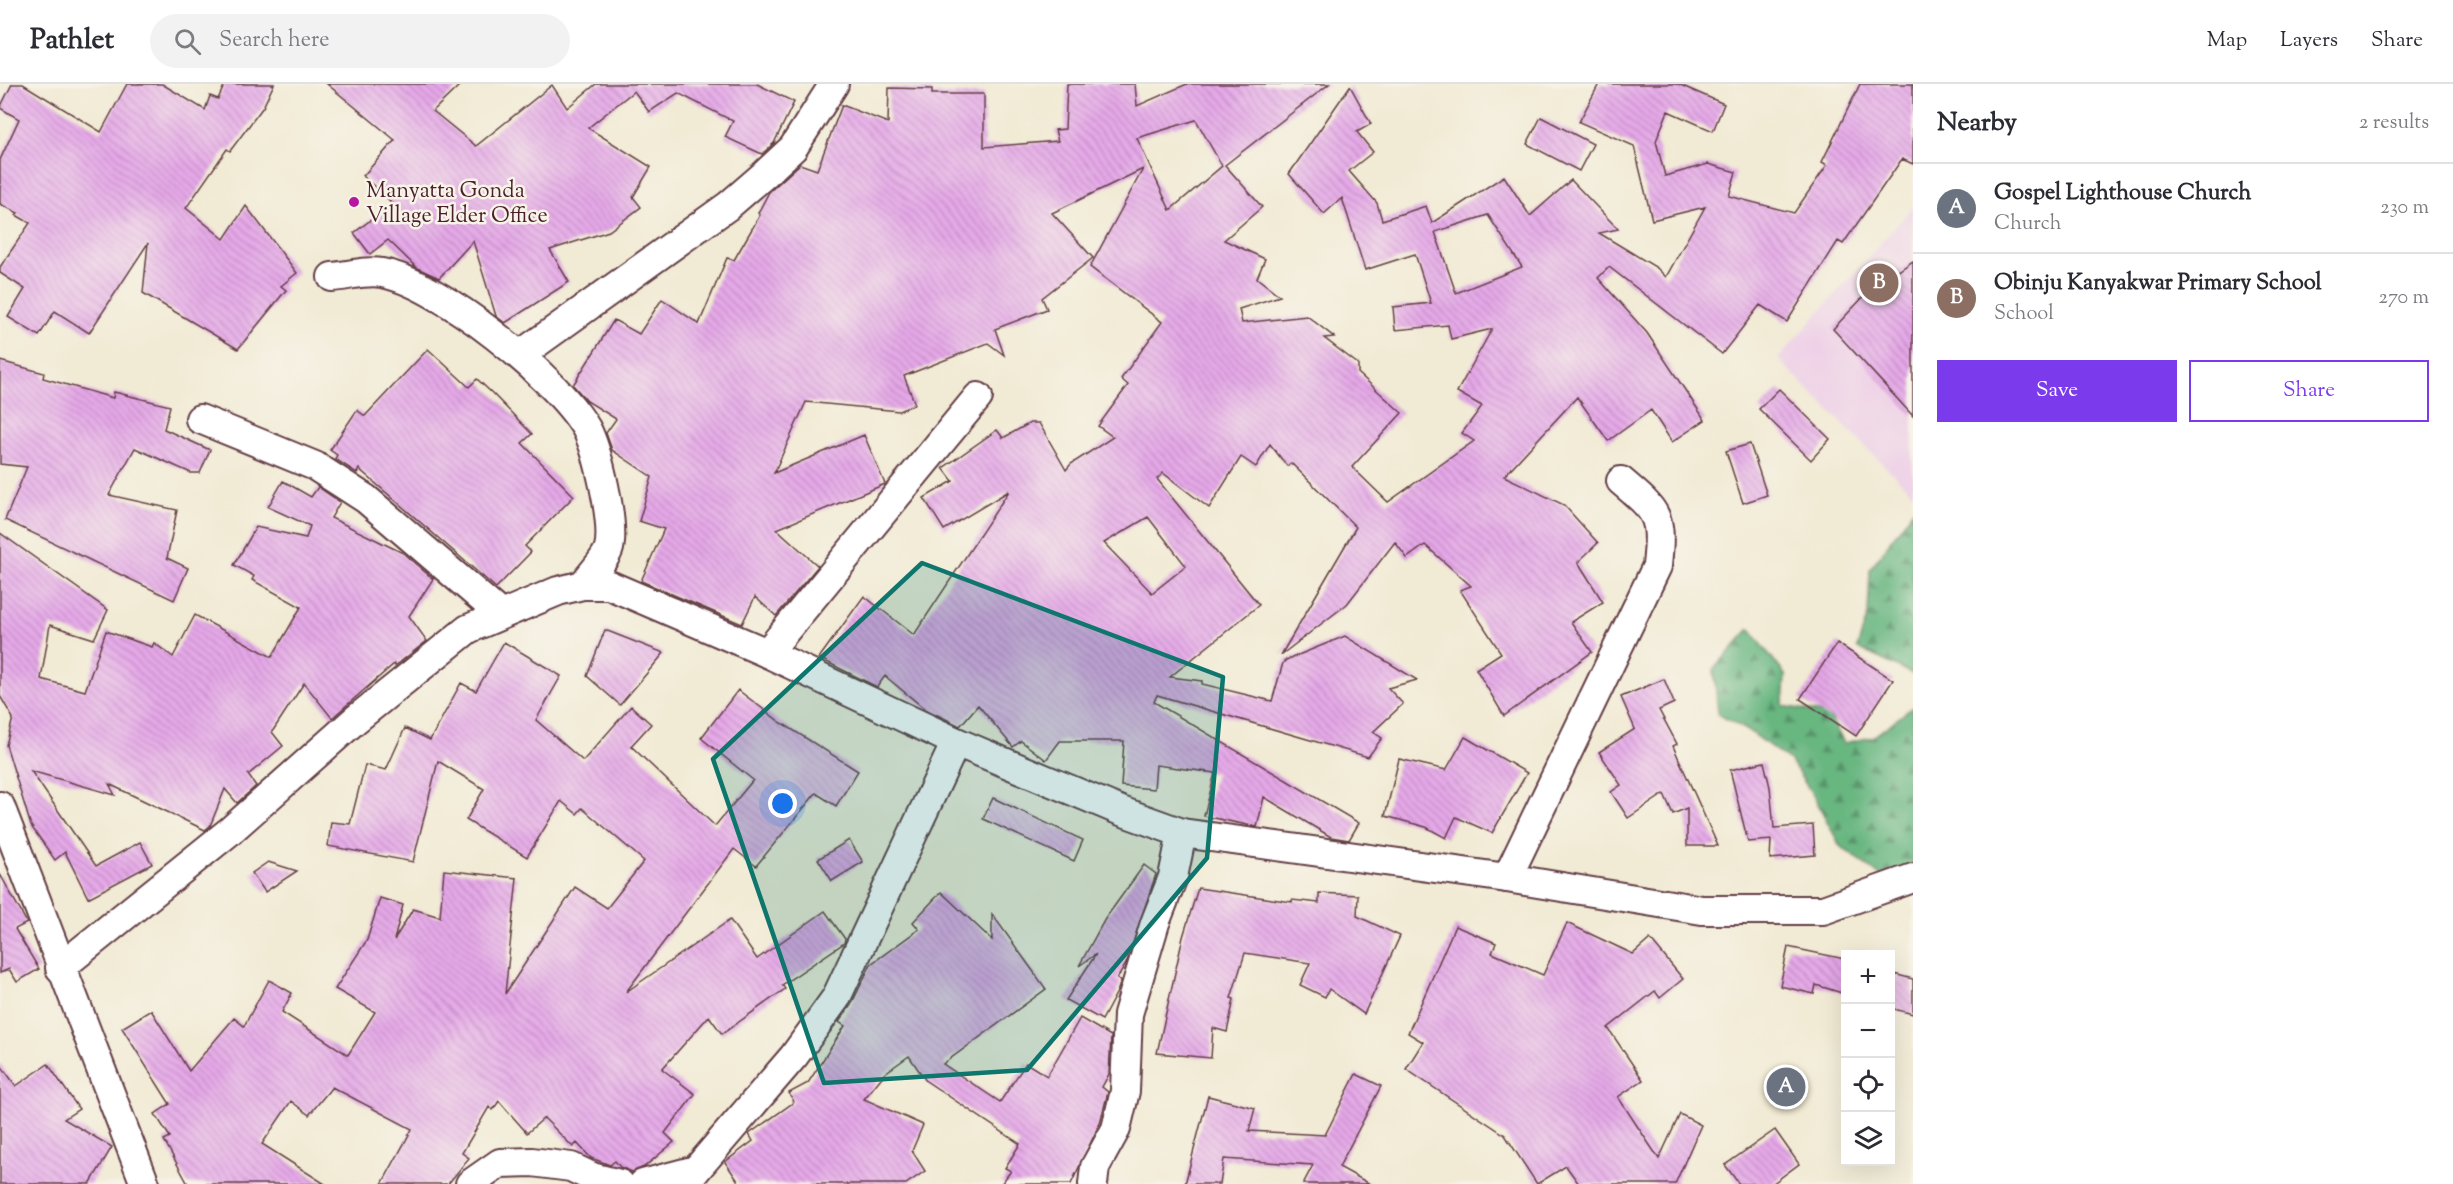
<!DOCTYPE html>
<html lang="en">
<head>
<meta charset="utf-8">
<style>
  body { margin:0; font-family:"Sorts Mill Goudy",serif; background:#f2f2f3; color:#2b2b33 }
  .controls { position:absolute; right:18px; bottom:18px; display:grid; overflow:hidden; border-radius:0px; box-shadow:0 6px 24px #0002 }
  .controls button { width:54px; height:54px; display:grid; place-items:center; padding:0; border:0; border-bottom:2px solid #e1e1e2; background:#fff; color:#2b2b33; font:30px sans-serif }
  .you { position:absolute; left:783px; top:720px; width:21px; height:21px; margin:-15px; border:4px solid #fff; border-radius:50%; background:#1a73e8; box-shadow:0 0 0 9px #1a73e833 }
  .badge { display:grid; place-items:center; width:39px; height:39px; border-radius:50%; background:#7c3aed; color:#fff; font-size:20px; font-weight:700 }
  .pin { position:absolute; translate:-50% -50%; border:3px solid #fff; box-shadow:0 2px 6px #0006 }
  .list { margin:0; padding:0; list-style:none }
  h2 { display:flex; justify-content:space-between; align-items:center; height:78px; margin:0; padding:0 24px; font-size:26px }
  h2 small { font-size:20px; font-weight:400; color:#7c7c81 }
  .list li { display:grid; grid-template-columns:39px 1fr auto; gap:18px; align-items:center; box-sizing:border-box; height:90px; padding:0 24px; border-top:2px solid #e1e1e2 }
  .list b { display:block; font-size:22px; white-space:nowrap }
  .list p { margin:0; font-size:20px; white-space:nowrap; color:#7c7c81 }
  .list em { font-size:20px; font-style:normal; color:#7c7c81 }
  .actions { display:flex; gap:12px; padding:18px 24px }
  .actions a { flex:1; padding:14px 0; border:2px solid #7c3aed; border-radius:0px; text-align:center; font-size:21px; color:#7c3aed }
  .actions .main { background:#7c3aed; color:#fff }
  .icon { flex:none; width:33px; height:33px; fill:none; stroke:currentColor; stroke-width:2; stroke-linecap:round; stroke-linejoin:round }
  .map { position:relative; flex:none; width:1913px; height:1100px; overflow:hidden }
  header { display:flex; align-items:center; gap:36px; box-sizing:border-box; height:84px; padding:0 30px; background:#fff; border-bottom:2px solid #e1e1e2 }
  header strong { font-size:28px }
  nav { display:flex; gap:33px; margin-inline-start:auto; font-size:21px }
  .search { width:420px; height:54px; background:#f2f2f3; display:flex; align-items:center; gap:15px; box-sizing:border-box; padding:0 21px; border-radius:33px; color:#7c7c81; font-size:22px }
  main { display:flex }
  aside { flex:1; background:#fff }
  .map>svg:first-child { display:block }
  .built { fill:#eed0e7 }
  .forest { fill:url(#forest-firs); stroke:#586a56; stroke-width:1.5 }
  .building { fill:url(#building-back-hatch); fill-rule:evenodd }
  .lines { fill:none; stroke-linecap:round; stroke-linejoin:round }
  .street-casing { stroke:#633d44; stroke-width:32 }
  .street { stroke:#fff; stroke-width:28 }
  .marked { fill:#0f766e; fill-opacity:0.2; stroke:#0f766e; stroke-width:4.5; stroke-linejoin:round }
  .poi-dot { fill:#b5179e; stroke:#f7f3e8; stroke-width:2 }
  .labels { text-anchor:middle; stroke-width:5; stroke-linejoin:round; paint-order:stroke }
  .poi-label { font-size:22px; fill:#4a1f2b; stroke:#f7f3e8; text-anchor:start }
</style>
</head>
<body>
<header>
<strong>Pathlet</strong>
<div class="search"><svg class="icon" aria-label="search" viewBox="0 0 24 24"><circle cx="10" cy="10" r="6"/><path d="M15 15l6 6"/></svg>Search here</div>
<nav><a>Map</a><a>Layers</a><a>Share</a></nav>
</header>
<main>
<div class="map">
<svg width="1913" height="1100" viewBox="0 0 1913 1100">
  <defs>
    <pattern id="forest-firs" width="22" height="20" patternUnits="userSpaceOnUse" patternTransform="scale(1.5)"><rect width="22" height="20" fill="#67b680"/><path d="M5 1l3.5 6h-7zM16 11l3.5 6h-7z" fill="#579369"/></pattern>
    <pattern id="building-back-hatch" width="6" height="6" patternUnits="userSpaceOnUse" patternTransform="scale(1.5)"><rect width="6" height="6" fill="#e6a9e9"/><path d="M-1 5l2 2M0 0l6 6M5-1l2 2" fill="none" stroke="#bc89bd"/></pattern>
  </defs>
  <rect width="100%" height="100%" fill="#f7f3e8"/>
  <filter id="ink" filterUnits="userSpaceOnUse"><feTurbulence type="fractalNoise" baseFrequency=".0167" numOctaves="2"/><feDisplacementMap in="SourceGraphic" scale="12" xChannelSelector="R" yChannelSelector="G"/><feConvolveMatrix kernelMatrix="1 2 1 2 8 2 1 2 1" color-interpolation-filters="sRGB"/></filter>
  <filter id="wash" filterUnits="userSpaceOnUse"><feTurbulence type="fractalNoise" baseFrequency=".008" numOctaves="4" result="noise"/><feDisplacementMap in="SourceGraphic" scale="24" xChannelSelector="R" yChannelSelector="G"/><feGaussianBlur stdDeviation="1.35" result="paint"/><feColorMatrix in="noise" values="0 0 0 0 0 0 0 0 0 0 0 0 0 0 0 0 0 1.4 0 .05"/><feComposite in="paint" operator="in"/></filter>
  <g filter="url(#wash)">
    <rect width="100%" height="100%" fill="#f1ead4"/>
    <path class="built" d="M 1913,123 L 1913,410 L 1778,275 Z"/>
    <g class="forest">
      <path d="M 1913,426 L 1913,590 L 1857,564 L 1868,531 L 1870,485 Z"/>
      <path d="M 1750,545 L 1785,591 L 1783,622 L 1828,630 L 1844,659 L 1873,653 L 1913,623 L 1913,789 L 1886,796 L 1840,762 L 1815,714 L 1791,678 L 1752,649 L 1718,630 L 1714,585 Z"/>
    </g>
    <g id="blocks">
      <g class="building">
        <path d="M 12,0 L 23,0 L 101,48 L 127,0 L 162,0 L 205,26 L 210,12 L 218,15 L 225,0 L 274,0 L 263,23 L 230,67 L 227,65 L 186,124 L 224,155 L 246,122 L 297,189 L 281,202 L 286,206 L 238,265 L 143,209 L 148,159 L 89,249 L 55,227 L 39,252 L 8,233 L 25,205 L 0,189 L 0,183 L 30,139 L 16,131 L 18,129 L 0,120 L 0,76 L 19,35 L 0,24 Z"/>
        <path d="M 327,0 L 461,0 L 433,27 L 476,62 L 552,1 L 567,24 L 596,0 L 757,0 L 794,18 L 774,59 L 762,70 L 725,53 L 733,37 L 678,9 L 649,28 L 634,7 L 588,44 L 651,83 L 633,113 L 641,123 L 609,147 L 550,166 L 569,198 L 505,239 L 496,232 L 473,157 L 439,194 L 417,184 L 388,156 L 370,170 L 354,149 L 392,119 L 363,92 L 395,56 Z"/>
        <path d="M 1067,0 L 1135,0 L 1137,22 L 1187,0 L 1329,0 L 1225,81 L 1262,123 L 1224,156 L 1265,175 L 1257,194 L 1280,212 L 1239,225 L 1242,239 L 1307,232 L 1334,253 L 1324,254 L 1358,280 L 1358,289 L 1402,329 L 1352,383 L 1388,418 L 1474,357 L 1462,349 L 1482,322 L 1457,308 L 1492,245 L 1451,255 L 1448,241 L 1395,246 L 1393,223 L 1431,219 L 1415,170 L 1365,186 L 1342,114 L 1324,130 L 1289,90 L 1350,2 L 1371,40 L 1357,48 L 1373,68 L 1349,87 L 1377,119 L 1382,136 L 1426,122 L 1432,139 L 1504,92 L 1530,132 L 1571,96 L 1618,145 L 1599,149 L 1657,184 L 1666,193 L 1705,123 L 1652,136 L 1634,62 L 1579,38 L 1599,0 L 1678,0 L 1724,20 L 1713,47 L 1668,27 L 1656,57 L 1665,92 L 1708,80 L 1736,88 L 1729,112 L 1794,129 L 1827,81 L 1822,78 L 1860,0 L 1913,0 L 1913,80 L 1902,75 L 1843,160 L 1838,157 L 1787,238 L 1760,221 L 1722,270 L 1609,183 L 1598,194 L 1647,249 L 1705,336 L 1672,358 L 1651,326 L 1608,357 L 1577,313 L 1504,392 L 1564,421 L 1598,459 L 1578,478 L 1603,518 L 1571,538 L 1592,568 L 1504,632 L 1476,585 L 1501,569 L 1460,506 L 1471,502 L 1425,461 L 1407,474 L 1395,458 L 1347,520 L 1281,571 L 1356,443 L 1291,379 L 1287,382 L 1270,360 L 1256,383 L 1241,373 L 1209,424 L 1163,389 L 1157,395 L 1259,521 L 1170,593 L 1202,597 L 1202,600 L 1272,617 L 1283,579 L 1286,576 L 1345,552 L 1417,596 L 1388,604 L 1403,620 L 1373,648 L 1382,654 L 1368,673 L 1157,611 L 1154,618 L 1359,739 L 1349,756 L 1331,753 L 1264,713 L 1257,743 L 1204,732 L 1215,689 L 1156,681 L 1154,705 L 1121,702 L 1124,657 L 1060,657 L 1046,676 L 1021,657 L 1013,663 L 978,621 L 960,642 L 925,625 L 885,592 L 877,603 L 819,574 L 864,512 L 914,551 L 1009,407 L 944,446 L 924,414 L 953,397 L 943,384 L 997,346 L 1003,354 L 1030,339 L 1039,339 L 1066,386 L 1071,380 L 1113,353 L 1098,342 L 1128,301 L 1121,295 L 1162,238 L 1090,183 L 1143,85 L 1052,129 L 1093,174 L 1042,214 L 1047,225 L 995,245 L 1004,271 L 988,259 L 904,292 L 915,320 L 899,327 L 806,318 L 774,389 L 864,351 L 885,400 L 777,445 L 818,482 L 776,532 L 755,513 L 742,540 L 641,497 L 664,445 L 639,437 L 652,393 L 612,366 L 606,349 L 616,335 L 587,317 L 573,301 L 614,236 L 639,250 L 662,215 L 699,240 L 727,174 L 734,176 L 760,131 L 758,129 L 769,108 L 800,80 L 817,86 L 842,21 L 888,39 L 889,4 L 932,5 L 932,10 L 984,10 L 984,63 L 1058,57 L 1055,46 L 1065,45 ZM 1196,36 L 1222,82 L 1170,126 L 1137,54 ZM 1488,131 L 1522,183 L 1456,209 L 1435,148 ZM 1148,433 L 1186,482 L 1152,509 L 1104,459 Z"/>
        <path d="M 1541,33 L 1593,60 L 1579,87 L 1527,60 Z"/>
        <path d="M 1913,177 L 1913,332 L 1833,245 L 1867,209 Z"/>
        <path d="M 428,265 L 469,303 L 477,295 L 492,309 L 532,350 L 522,359 L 574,412 L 525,462 L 531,468 L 496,504 L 359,385 L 357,389 L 335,375 L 337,371 L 330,366 L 357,326 L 365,332 Z"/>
        <path d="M 0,277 L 44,289 L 43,294 L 113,314 L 114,308 L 170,322 L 164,345 L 210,366 L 200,389 L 191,389 L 135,364 L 109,411 L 177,426 L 167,474 L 188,484 L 174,516 L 5,436 L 27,383 L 0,380 Z"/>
        <path d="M 1779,305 L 1830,355 L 1811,376 L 1759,325 Z"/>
        <path d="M 1750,360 L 1767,411 L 1743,419 L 1726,367 Z"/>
        <path d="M 283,397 L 311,413 L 318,403 L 340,418 L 331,434 L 403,469 L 433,495 L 409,532 L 427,557 L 395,582 L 394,580 L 332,634 L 304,599 L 272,648 L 283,662 L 248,691 L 256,702 L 237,719 L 225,705 L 210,742 L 205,746 L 109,700 L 115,711 L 31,687 L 96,782 L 140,758 L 152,780 L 88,814 L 65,768 L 55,776 L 31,742 L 6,661 L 13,634 L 0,612 L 0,449 L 108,526 L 94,555 L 50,541 L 41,595 L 85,607 L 106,547 L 152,563 L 154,559 L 173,573 L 195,531 L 272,573 L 301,523 L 252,496 L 254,492 L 234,481 L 256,443 L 306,454 L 310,442 L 268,423 Z"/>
        <path d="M 605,546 L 664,569 L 620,621 L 587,592 Z"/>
        <path d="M 504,558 L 561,592 L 536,636 L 583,677 L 631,622 L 651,640 L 631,662 L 715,742 L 753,696 L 701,654 L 738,606 L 780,638 L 858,687 L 836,722 L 816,709 L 756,782 L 734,765 L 626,908 L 730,836 L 757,875 L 825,827 L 845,855 L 844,859 L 782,901 L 785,905 L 722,950 L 709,932 L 662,985 L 695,1010 L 665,1049 L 674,1058 L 644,1083 L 632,1088 L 620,1083 L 615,1077 L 610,1081 L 591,1074 L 577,1059 L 573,1063 L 544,1034 L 527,1049 L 499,1017 L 493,1026 L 489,1023 L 462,1069 L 469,1074 L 448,1100 L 382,1100 L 412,1045 L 332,1003 L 309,1031 L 291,1017 L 262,1060 L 325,1100 L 188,1100 L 164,1056 L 170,1053 L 155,1030 L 170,1020 L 122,944 L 151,926 L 189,987 L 234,934 L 244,942 L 269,896 L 292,909 L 282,928 L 348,971 L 375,928 L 335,905 L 367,856 L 380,814 L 403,821 L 394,856 L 413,825 L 440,833 L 444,786 L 517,794 L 505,910 L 575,803 L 607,824 L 644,777 L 582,724 L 577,730 L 561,717 L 527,773 L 466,736 L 484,705 L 438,677 L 413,778 L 328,762 L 331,738 L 350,740 L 365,681 L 386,686 L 405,644 L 430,656 L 461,599 L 476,607 Z"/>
        <path d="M 1837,559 L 1893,596 L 1856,652 L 1800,615 Z"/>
        <path d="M 1664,595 L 1674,619 L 1659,626 L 1677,660 L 1673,662 L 1718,762 L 1687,762 L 1687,724 L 1673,730 L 1664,710 L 1628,734 L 1611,708 L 1621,701 L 1599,668 L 1635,645 L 1621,613 Z"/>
        <path d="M 1465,653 L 1527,689 L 1492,749 L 1456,733 L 1446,754 L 1426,743 L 1385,732 L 1399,675 L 1446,686 Z"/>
        <path d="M 1764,678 L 1770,703 L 1774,744 L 1813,741 L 1815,771 L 1770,775 L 1771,756 L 1748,758 L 1730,686 Z"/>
        <path d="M 993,714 L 1083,756 L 1074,777 L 983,735 Z"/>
        <path d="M 849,756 L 863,778 L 832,797 L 818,775 Z"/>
        <path d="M 268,778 L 297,787 L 265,808 L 252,789 Z"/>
        <path d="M 1144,781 L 1156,790 L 1126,880 L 1117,895 L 1121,897 L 1117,908 L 1102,936 L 1066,916 L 1096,870 L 1079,882 L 1105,835 Z"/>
        <path d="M 0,790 L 27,839 L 15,845 L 39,885 L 17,898 L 9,885 L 0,889 Z"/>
        <path d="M 1198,804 L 1292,818 L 1292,816 L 1319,819 L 1319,809 L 1358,811 L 1357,832 L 1400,852 L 1364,930 L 1329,905 L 1325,913 L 1300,901 L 1310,879 L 1245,869 L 1231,914 L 1234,915 L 1227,948 L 1213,944 L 1211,974 L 1157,969 L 1183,853 Z"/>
        <path d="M 941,808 L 992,856 L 992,830 L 1046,905 L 943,980 L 1000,1018 L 1026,979 L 1047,992 L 1080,934 L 1111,952 L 1109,990 L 1102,1003 L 1108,1008 L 1100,1039 L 1071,1100 L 1001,1100 L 1011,1087 L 1005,1084 L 1020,1060 L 926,997 L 909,972 L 885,989 L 864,1015 L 923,1041 L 912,1067 L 925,1087 L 906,1100 L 740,1100 L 725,1078 L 753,1057 L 749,1050 L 794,1018 L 789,1009 L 808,999 L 845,942 L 839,938 L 851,921 L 871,880 L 919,845 L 913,838 Z"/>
        <path d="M 1567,839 L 1633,870 L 1650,855 L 1683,895 L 1660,914 L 1655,907 L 1608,944 L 1643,996 L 1618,1013 L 1659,1075 L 1680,1030 L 1701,1041 L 1675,1100 L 1579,1100 L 1566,1082 L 1537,1100 L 1505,1051 L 1406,985 L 1423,958 L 1408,949 L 1455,842 L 1496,859 L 1492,869 L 1543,891 Z"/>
        <path d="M 1788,863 L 1845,875 L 1845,910 L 1816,901 L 1814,910 L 1780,902 Z"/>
        <path d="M 1890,889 L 1913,895 L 1913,930 L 1890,924 Z"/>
        <path d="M 0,980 L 16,1002 L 48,980 L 79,1025 L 64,1035 L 112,1063 L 90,1100 L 0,1100 Z"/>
        <path d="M 1356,990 L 1381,1002 L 1339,1083 L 1370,1100 L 1303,1100 L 1313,1081 L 1224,1075 L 1220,1100 L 1185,1100 L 1208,1012 L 1255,1024 L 1249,1047 L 1325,1051 Z"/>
        <path d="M 1775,1046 L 1799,1080 L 1772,1100 L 1739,1100 L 1725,1081 Z"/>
      </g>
    </g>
  </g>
  <g filter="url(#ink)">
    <use href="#blocks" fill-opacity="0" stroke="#633d44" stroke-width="1.5"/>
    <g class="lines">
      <g class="street-casing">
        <g id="street">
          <path d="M 332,193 C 347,192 367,186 382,189 C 440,199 556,293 586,344 C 598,366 615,439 609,464 C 606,475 590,491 583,501"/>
          <path d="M 520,271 L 728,122 L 765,90 L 793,64 L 834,0"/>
          <path d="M 200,335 L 315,382 L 366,415 L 500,530"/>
          <path d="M 767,569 L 978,313"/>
          <path d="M 0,722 L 145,1100"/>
          <path d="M 1507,794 L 1657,482 C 1662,432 1659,429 1621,397"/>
          <path d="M 60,884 L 230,747 L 355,636 L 468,545 L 558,507 L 583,501 L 609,501 L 767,569 L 956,658 L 1121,727 L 1182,749 L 1507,794 L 1702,826 L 1823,826 L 1913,794"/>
          <path d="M 470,1100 L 500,1079 L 532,1078 L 571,1083 L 592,1093 L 620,1100"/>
          <path d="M 643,1100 L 696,1086"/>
          <path d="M 684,1100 L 794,972 L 836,914 L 956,658"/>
          <path d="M 1093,1100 L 1095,1083 L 1116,1045 L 1125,1007 L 1128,930 L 1155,839 L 1173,793 L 1182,749"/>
        </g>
      </g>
      <use href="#street" class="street"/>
    </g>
  </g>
  <path class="marked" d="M 922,479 L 1223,593 L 1207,774 L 1027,986 L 824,999 L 713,675 Z"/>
  <circle class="poi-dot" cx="354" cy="118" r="6"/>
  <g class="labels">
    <g class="poi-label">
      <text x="366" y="113">Manyatta Gonda<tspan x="366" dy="25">Village Elder Office</tspan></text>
    </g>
  </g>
</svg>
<div class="controls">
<button>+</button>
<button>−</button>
<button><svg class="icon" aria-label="locate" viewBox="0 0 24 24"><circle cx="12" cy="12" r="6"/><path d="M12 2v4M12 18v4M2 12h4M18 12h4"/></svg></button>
<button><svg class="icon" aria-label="layers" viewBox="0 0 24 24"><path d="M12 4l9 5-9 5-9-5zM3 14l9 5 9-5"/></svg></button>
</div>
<div class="you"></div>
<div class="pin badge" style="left:1786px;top:1003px;background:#6b7280">A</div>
<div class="pin badge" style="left:1879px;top:199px;background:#8d6e63">B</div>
</div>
<aside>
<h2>Nearby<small>2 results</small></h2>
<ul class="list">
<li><span class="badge" style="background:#6b7280">A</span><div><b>Gospel Lighthouse Church</b><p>Church</p></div><em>230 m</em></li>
<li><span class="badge" style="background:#8d6e63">B</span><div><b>Obinju Kanyakwar Primary School</b><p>School</p></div><em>270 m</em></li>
</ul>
<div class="actions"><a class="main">Save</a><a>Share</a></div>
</aside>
</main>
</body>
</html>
